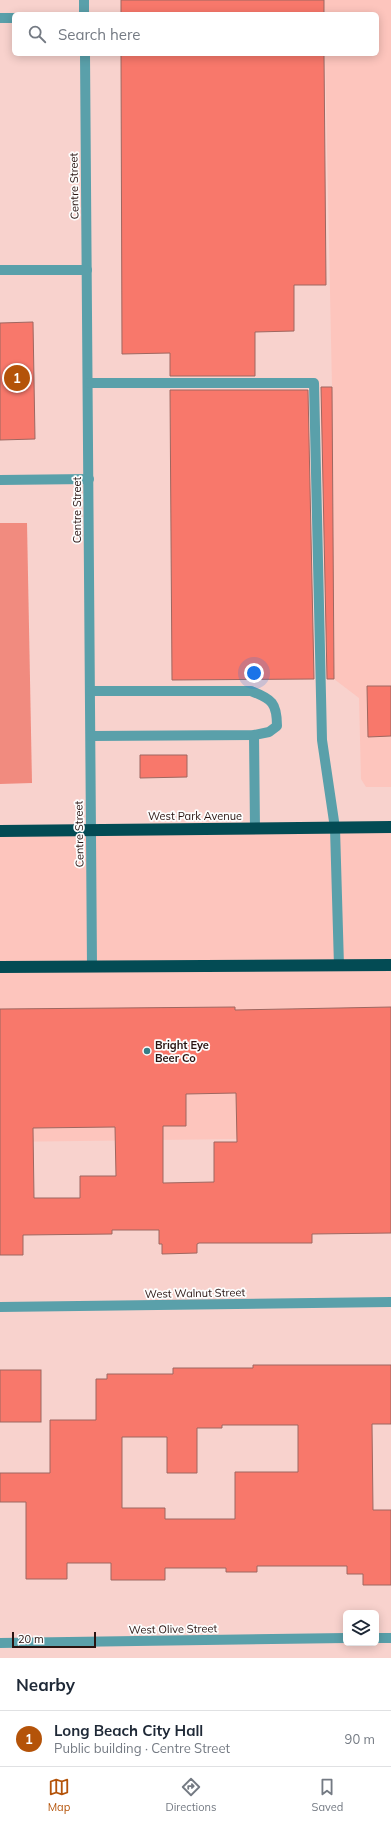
<!DOCTYPE html>
<html lang="en">
<head>
<meta charset="utf-8">
<style>
  body { margin:0; font-family:Mulish,sans-serif; background:#f6f6f7; color:#1f2937 }
  .controls { position:absolute; right:12px; bottom:12px; display:grid; overflow:hidden; border-radius:6px; box-shadow:0 2px 10px #0003 }
  .controls button { width:36px; height:36px; display:grid; place-items:center; padding:0; border:0; border-bottom:1px solid #e0e1e3; background:#fff; color:#1f2937; font:20px sans-serif }
  .scale { position:absolute; left:12px; bottom:10px; width:84px; box-sizing:border-box; padding-left:4px; border:2px solid #291411; border-top:0; font-size:11px; line-height:14px; white-space:nowrap; color:#291411; -webkit-text-stroke:3px #fdfdfd; paint-order:stroke }
  .you { position:absolute; left:254px; top:673px; width:14px; height:14px; margin:-10px; border:3px solid #fff; border-radius:50%; background:#1a73e8; box-shadow:0 0 0 6px #1a73e833 }
  .badge { display:grid; place-items:center; width:26px; height:26px; border-radius:50%; background:#b45309; color:#fff; font-size:13px; font-weight:700 }
  .pin { position:absolute; translate:-50% -50%; border:2px solid #fff; box-shadow:0 1px 4px #0006 }
  .list { margin:0; padding:0; list-style:none }
  h2 { display:flex; justify-content:space-between; align-items:center; height:52px; margin:0; padding:0 16px; font-size:17px }
  h2 small { font-size:13px; font-weight:400; color:#747a83 }
  .list li { display:grid; grid-template-columns:26px 1fr auto; gap:12px; align-items:center; box-sizing:border-box; height:56px; padding:0 16px; border-top:1px solid #e0e1e3 }
  .list b { display:block; font-size:15px; white-space:nowrap }
  .list p { margin:0; font-size:13px; white-space:nowrap; color:#747a83 }
  .list em { font-size:13px; font-style:normal; color:#747a83 }
  .icon { flex:none; width:22px; height:22px; fill:none; stroke:currentColor; stroke-width:2; stroke-linecap:round; stroke-linejoin:round }
  .map { position:relative; flex:none; width:391px; height:1658px; overflow:hidden }
  .search { position:absolute; background:#fff; box-shadow:0 2px 10px #0003; left:12px; right:12px; top:12px; height:44px; display:flex; align-items:center; gap:10px; box-sizing:border-box; padding:0 14px; border-radius:6px; color:#747a83; font-size:15px }
  .sheet { height:108px; background:#fff }
  nav { display:flex; justify-content:space-around; align-items:center; box-sizing:border-box; height:56px; border-top:1px solid #e0e1e3; background:#fff; font-size:11px; color:#747a83 }
  nav a { display:grid; justify-items:center; gap:2px }
  nav .on { color:#b45309 }
  .map>svg:first-child { display:block }
  .built { fill:#fdc5bd }
  .green { fill:#f18b7f }
  .building { fill:#f8786b; stroke:#9e6760; fill-rule:evenodd }
  .lines { fill:none; stroke-linecap:round; stroke-linejoin:round }
  .minor { stroke:#5aa0aa; stroke-width:10 }
  .highway { stroke:#034b54; stroke-width:12 }
  .poi-dot { fill:#367d87; stroke:#fdfdfd; stroke-width:1.5 }
  .labels { text-anchor:middle; stroke-width:3.5; stroke-linejoin:round; paint-order:stroke }
  .street-label { font-size:11px; fill:#291411; stroke:#fdfdfd }
  .poi-label { font-size:11px; font-weight:bold; fill:#291411; stroke:#fdfdfd; text-anchor:start }
</style>
</head>
<body>
<div class="map">
<svg width="391" height="1658" viewBox="0 0 391 1658">
  <rect width="100%" height="100%" fill="#f8d2cd"/>
  <g class="built">
    <path d="M 324,0 L 391,0 L 391,787 L 366,787 L 361,779 L 359,698 L 334,679 L 332,387 L 325,54 L 377,54 L 377,14 L 325,14 Z"/>
    <path d="M 391,827 L 391,1137 L 0,1142 L 0,831 Z"/>
  </g>
  <path class="green" d="M 0,523 L 27,523 L 32,783 L 0,784 Z"/>
  <g class="building">
    <rect x="121" y="0" width="203" height="14"/>
    <path d="M 121,54 L 324,54 L 326,285 L 294,285 L 294,331 L 255,332 L 255,376 L 170,376 L 170,353 L 122,354 Z"/>
    <path d="M 33,322 L 35,439 L 0,440 L 0,323 Z"/>
    <path d="M 321,387 L 332,387 L 334,679 L 327,679 Z"/>
    <path d="M 170,390 L 308,390 L 314,679 L 172,680 Z"/>
    <path d="M 367,686 L 391,686 L 391,736 L 368,737 Z"/>
    <path d="M 140,755 L 187,755 L 187,777 L 140,778 Z"/>
    <path d="M 235,1007 L 235,1010 L 391,1007 L 391,1233 L 312,1234 L 312,1243 L 199,1243 L 197,1244 L 197,1253 L 162,1254 L 162,1244 L 159,1244 L 159,1230 L 112,1230 L 112,1234 L 23,1235 L 23,1255 L 0,1255 L 0,1009 ZM 236,1093 L 237,1142 L 214,1142 L 214,1182 L 163,1183 L 163,1126 L 186,1126 L 186,1094 ZM 115,1127 L 116,1176 L 80,1176 L 80,1198 L 34,1198 L 33,1128 Z"/>
    <path d="M 253,1365 L 391,1365 L 391,1424 L 372,1424 L 373,1510 L 391,1510 L 391,1585 L 363,1585 L 363,1574 L 347,1574 L 347,1566 L 257,1566 L 257,1572 L 226,1572 L 226,1568 L 165,1568 L 165,1580 L 111,1580 L 111,1563 L 67,1563 L 67,1579 L 26,1579 L 26,1502 L 0,1502 L 0,1473 L 50,1473 L 50,1420 L 96,1420 L 96,1379 L 107,1379 L 107,1374 L 173,1374 L 173,1368 L 253,1368 ZM 222,1425 L 298,1425 L 298,1472 L 235,1472 L 235,1519 L 165,1519 L 165,1508 L 122,1508 L 122,1437 L 167,1437 L 167,1473 L 197,1473 L 197,1428 L 222,1428 Z"/>
    <rect x="0" y="1370" width="41" height="52"/>
  </g>
  <g class="lines">
    <g class="minor">
      <path d="M 84,0 L 84,14"/>
      <path d="M 0,18 L 14,18"/>
      <path d="M 85,54 L 92,966"/>
      <path d="M 0,270 L 87,270"/>
      <path d="M 89,383 L 314,383 L 322,740 L 335,828 L 339,966"/>
      <path d="M 0,480 L 89,479"/>
      <path d="M 90,691 L 251,691 C 272,699 277,703 277,726 L 269,732 L 254,735 L 91,736"/>
      <path d="M 254,735 L 255,829"/>
      <path d="M 0,1307 L 391,1302"/>
      <path d="M 376,1638 L 391,1638"/>
      <path d="M 0,1643 L 346,1638"/>
    </g>
    <g class="highway">
      <path d="M 0,831 L 391,827"/>
      <path d="M 0,967 L 391,965"/>
    </g>
  </g>
  <circle class="poi-dot" cx="147" cy="1051" r="4"/>
  <g class="labels">
    <g class="street-label">
      <text transform="translate(74 186) rotate(-91)" y="4">Centre Street</text>
      <text transform="translate(77 510) rotate(-90)" y="4">Centre Street</text>
      <text x="195" y="820">West Park Avenue</text>
      <text transform="translate(79 834) rotate(-91)" y="4">Centre Street</text>
      <text transform="translate(195 1293) rotate(-1)" y="4">West Walnut Street</text>
      <text transform="translate(173 1629) rotate(-1)" y="4">West Olive Street</text>
    </g>
    <g class="poi-label">
      <text x="155" y="1049">Bright Eye<tspan x="155" dy="13">Beer Co</tspan></text>
    </g>
  </g>
</svg>
<div class="controls">
<button><svg class="icon" aria-label="layers" viewBox="0 0 24 24"><path d="M12 4l9 5-9 5-9-5zM3 14l9 5 9-5"/></svg></button>
</div>
<div class="scale">20 m</div>
<div class="you"></div>
<div class="pin badge" style="left:17px;top:378px">1</div>
<div class="search"><svg class="icon" aria-label="search" viewBox="0 0 24 24"><circle cx="10" cy="10" r="6"/><path d="M15 15l6 6"/></svg>Search here</div>
</div>
<section class="sheet">
<h2>Nearby<small></small></h2>
<ul class="list">
<li><span class="badge">1</span><div><b>Long Beach City Hall</b><p>Public building · Centre Street</p></div><em>90 m</em></li>
</ul>
</section>
<nav>
<a class="on"><svg class="icon" aria-label="map" viewBox="0 0 24 24"><path d="M3 6l6-2 6 2 6-2v14l-6 2-6-2-6 2zM9 4v14M15 6v14"/></svg>Map</a>
<a><svg class="icon" aria-label="directions" viewBox="0 0 24 24"><path d="M12 3l9 9-9 9-9-9zM9 14v-3h6M13 9l2 2-2 2"/></svg>Directions</a>
<a><svg class="icon" aria-label="saved" viewBox="0 0 24 24"><path d="M7 4h10v16l-5-4-5 4z"/></svg>Saved</a>
</nav>
</body>
</html>
